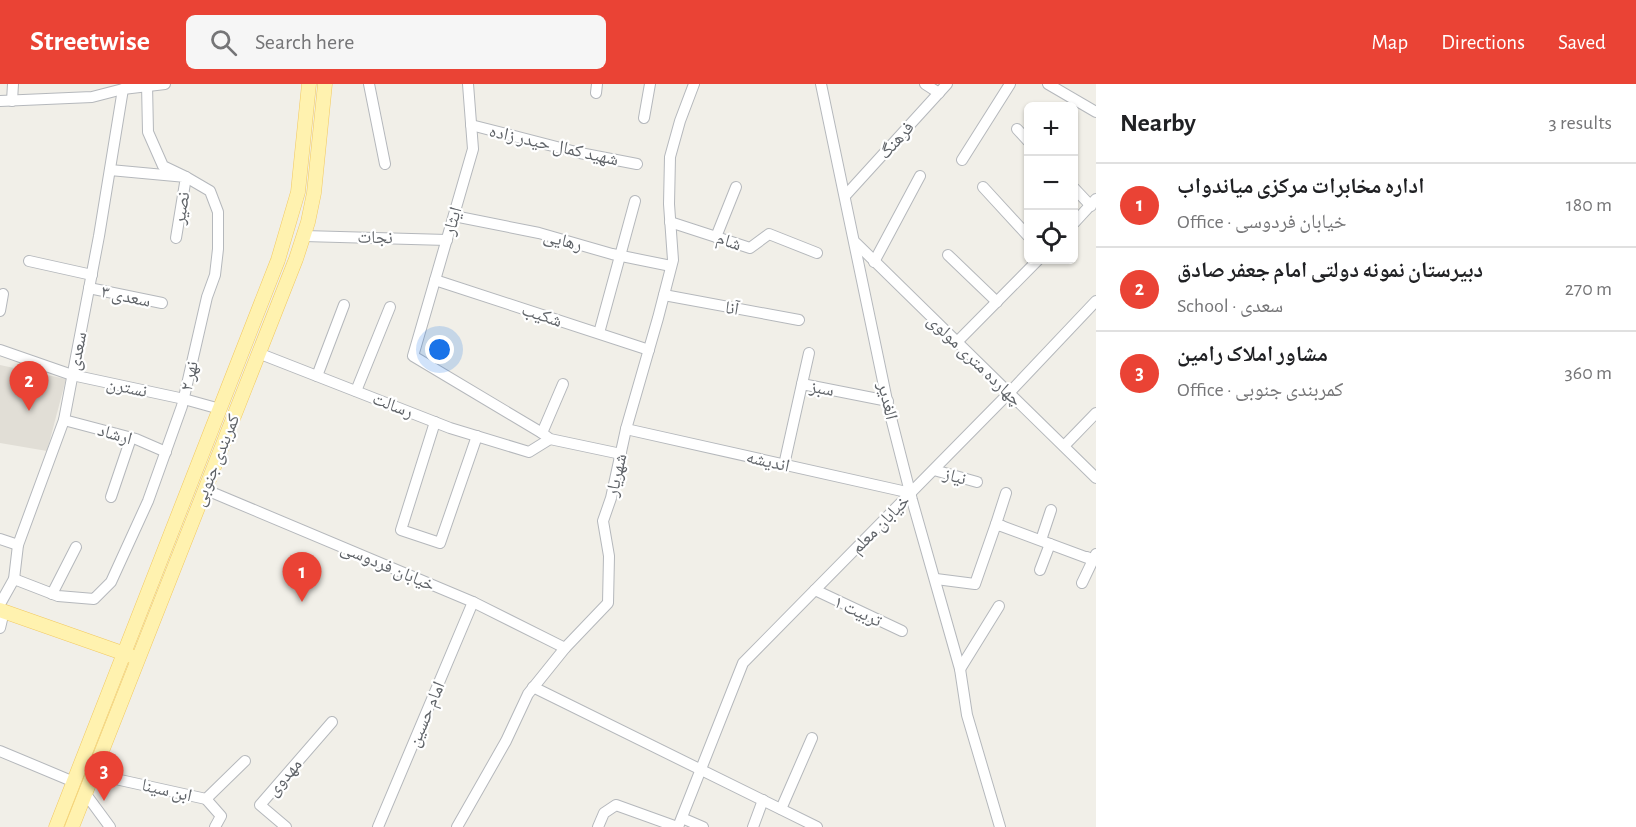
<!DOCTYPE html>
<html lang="en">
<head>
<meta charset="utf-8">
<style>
  body { margin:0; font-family:"Alegreya Sans","Noto Naskh Arabic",sans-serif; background:#f6f6f6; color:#202124 }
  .controls { position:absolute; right:18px; top:18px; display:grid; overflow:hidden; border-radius:9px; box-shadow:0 2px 4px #0004 }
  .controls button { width:54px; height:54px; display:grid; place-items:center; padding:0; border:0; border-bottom:2px solid #e0e0e0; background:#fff; color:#202124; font:30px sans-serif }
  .you { position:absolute; left:440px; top:266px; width:21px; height:21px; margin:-15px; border:4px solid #fff; border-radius:50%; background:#1a73e8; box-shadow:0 0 0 9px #1a73e833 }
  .badge { display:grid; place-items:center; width:39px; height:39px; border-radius:50%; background:#ea4335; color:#fff; font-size:20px; font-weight:700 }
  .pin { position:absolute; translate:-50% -50px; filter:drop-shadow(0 2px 3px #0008) }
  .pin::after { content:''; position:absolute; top:32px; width:21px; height:18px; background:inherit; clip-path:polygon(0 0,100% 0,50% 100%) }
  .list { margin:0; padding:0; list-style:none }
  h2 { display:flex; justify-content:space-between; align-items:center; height:78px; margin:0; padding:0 24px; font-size:26px }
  h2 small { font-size:20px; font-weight:400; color:#757577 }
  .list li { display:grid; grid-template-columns:39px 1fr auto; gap:18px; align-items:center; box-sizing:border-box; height:84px; padding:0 24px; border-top:2px solid #e0e0e0 }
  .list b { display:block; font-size:22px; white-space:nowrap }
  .list p { margin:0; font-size:20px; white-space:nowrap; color:#757577 }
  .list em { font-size:20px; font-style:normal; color:#757577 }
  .icon { flex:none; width:33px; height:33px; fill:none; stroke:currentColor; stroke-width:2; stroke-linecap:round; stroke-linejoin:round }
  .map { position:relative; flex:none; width:1096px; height:743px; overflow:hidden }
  header { display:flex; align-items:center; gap:36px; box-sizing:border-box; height:84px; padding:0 30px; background:#ea4335; color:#fff }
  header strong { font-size:28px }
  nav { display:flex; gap:33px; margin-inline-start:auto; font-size:21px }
  .search { width:420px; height:54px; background:#f6f6f6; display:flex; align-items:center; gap:15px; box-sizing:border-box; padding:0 21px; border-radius:9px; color:#757577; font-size:22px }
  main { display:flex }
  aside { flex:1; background:#fff }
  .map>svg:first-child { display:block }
  .education { fill:#e1ded6 }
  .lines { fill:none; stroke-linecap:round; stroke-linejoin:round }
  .minor-casing { stroke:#b5b8bc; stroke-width:12 }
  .major-casing { stroke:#f2c960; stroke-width:15 }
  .minor { stroke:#fff; stroke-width:10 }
  .major { stroke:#fff2af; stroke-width:14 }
  .labels { text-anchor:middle; stroke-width:4.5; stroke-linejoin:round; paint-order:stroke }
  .street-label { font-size:18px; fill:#5f6368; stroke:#fff }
</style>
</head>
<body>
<header>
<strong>Streetwise</strong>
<div class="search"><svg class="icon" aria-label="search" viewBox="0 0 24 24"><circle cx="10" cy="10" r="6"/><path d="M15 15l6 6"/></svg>Search here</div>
<nav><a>Map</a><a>Directions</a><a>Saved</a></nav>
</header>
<main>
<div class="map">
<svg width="1096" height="743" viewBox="0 0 1096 743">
  <rect width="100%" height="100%" fill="#f1efe8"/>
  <path class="education" d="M 0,281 L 66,295 L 47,367 L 0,359 Z"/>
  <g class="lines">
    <g class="minor-casing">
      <g id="minor">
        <path d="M 369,0 L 385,80"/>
        <path d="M 468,0 L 473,65 L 413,272 L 542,349"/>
        <path d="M 821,0 L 889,326 L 912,416 L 960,585 L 967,631 L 1000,743"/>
        <path d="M 925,0 L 939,9"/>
        <path d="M 1048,0 L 1096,28"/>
        <path d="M 596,9 L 597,0"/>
        <path d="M 0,17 L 92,13 L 123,5 L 165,0"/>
        <path d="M 12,17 L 13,0"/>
        <path d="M 644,34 L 650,0"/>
        <path d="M 471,41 L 580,69 L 637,80"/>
        <path d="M 1017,45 L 1028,57"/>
        <path d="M 962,76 L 1010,0"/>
        <path d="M 110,86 L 186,93 L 176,154"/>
        <path d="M 983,103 L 1028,152"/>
        <path d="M 1074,104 L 1091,122"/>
        <path d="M 845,112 L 947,0"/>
        <path d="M 454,132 L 539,149 L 612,170 L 671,182"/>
        <path d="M 670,138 L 750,164 L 769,150 L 817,169"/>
        <path d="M 1074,139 L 1096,115"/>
        <path d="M 304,152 L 447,156"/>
        <path d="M 716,153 L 736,103"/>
        <path d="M 856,159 L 1096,394"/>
        <path d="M 948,171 L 997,218"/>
        <path d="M 29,177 L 92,191"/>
        <path d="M 874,178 L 920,92"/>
        <path d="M 435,196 L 649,266"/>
        <path d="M 89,204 L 162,219"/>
        <path d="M 664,211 L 799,236"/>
        <path d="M 0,227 L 3,210"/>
        <path d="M 599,249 L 635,117"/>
        <path d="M 957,258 L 1038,176"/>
        <path d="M 0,266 L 72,291 L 184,315 L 220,325"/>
        <path d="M 258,269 L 450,344 L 529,368 L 550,355"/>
        <path d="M 317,292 L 344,221"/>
        <path d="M 563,300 L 542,349 L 550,355 L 621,370"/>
        <path d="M 802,300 L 809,269"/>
        <path d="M 356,307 L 390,223"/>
        <path d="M 64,336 L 136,355 L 166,368"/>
        <path d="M 435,338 L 401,446 L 440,459 L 477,352"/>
        <path d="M 626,345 L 911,409"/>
        <path d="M 1064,362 L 1096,329"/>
        <path d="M 784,381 L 802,300 L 888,317"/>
        <path d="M 934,386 L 977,398"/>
        <path d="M 204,405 L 473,518 L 565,564"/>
        <path d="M 111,413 L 131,354"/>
        <path d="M 1002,442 L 996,440 L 1006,409"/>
        <path d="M 0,455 L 18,461"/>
        <path d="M 1041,456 L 1051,426"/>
        <path d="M 1040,486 L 1050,460"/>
        <path d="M 14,495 L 58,512 L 94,515 L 111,498 L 148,417 L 182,322 L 207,213 L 215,191 L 218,165 L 218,128 L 210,107 L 186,93 L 163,82 L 148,48 L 147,0"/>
        <path d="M 936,495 L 975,500 L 996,440 L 1093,476 L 1096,470"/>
        <path d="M 1082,499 L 1093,476 L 1087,473"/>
        <path d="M 815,506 L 902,547"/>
        <path d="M 52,510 L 76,463"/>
        <path d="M 0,520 L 14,495 L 18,461 L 64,336 L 99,152 L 123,5"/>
        <path d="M 0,544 L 4,527"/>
        <path d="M 960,585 L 999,522"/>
        <path d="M 533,603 L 817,743"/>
        <path d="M 0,667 L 74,698"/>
        <path d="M 93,690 L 206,715"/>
        <path d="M 85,709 L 110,743"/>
        <path d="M 781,725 L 812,654"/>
        <path d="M 682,734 L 703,743"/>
        <path d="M 215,743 L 221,732 L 206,715 L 245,677"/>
        <path d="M 286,743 L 260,721 L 332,638"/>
        <path d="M 378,743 L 473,518"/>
        <path d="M 457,743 L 506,657 L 528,610 L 565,564 L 608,519 L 609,472 L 603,437 L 611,414 L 626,345 L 658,234 L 673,176 L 669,120 L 670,73 L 680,37 L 694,0"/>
        <path d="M 598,743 L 604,729 L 616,721 L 677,743"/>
        <path d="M 678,743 L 743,579 L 1009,309 L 1096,217"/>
        <path d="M 753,743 L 763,716"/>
      </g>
    </g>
    <g class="major-casing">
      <g id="major">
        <path d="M 0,526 L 131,572"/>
        <path d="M 56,743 L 278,176 L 298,108 L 309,0"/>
        <path d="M 72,743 L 296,175 L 308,138 L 314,109 L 325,0"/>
      </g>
    </g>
    <use href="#minor" class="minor"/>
    <use href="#major" class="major"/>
  </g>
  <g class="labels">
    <g class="street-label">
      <text transform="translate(896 56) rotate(-48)" y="6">فرهنگ</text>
      <text transform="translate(554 61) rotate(13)" y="6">شهید کمال حیدر زاده</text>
      <text transform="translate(181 124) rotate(-81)" y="6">نصیر</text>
      <text transform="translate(452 137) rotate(-74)" y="6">ایثار</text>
      <text transform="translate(375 153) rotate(1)" y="6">نجات</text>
      <text transform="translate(563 156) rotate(15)" y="6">رهایی</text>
      <text transform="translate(729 157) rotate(18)" y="6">شام</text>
      <text transform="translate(126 212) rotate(12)" y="6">سعدی ۳</text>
      <text transform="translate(732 224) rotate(10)" y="6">آنا</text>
      <text transform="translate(542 231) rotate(18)" y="6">شکیب</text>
      <text transform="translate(77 267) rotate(-79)" y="6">سعدی</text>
      <text transform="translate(975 276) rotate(44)" y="6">چهارده متری مولوی</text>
      <text transform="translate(189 292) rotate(-77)" y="6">نهر ۲</text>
      <text transform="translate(127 303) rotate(12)" y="6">نسترن</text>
      <text transform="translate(822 304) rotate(10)" y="6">سبز</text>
      <text transform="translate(888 317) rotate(77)" y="6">الغدیر</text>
      <text transform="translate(393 321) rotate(21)" y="6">رسالت</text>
      <text transform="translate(115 350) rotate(16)" y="6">ارشاد</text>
      <text transform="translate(216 376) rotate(-68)" y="6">کمربندی جنوبی</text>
      <text transform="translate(768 377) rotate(13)" y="6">اندیشه</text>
      <text transform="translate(616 391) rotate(-77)" y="6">شهریار</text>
      <text transform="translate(955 392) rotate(16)" y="6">نیاز</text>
      <text transform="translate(880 440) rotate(-45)" y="6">خیابان معلم</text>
      <text transform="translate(388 482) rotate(23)" y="6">خیابان فردوسی</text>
      <text transform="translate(858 527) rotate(25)" y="6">تربیت ۱</text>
      <text transform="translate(426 630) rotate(-67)" y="6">امام حسین</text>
      <text transform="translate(284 693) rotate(-49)" y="6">مهدوی</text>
      <text transform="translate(167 706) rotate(13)" y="6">ابن سینا</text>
    </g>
  </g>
</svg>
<div class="controls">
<button>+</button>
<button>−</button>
<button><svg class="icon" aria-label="locate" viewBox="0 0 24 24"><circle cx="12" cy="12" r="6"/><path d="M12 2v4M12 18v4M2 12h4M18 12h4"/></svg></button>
</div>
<div class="you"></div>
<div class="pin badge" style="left:302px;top:518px">1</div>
<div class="pin badge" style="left:29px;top:327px">2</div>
<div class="pin badge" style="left:104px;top:717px">3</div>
</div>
<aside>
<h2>Nearby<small>3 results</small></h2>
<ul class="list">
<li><span class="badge">1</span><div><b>اداره مخابرات مرکزی میاندواب</b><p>Office · خیابان فردوسی</p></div><em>180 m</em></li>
<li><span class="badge">2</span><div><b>دبیرستان نمونه دولتی امام جعفر صادق</b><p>School · سعدی</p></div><em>270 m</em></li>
<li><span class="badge">3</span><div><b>مشاور املاک رامین</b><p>Office · کمربندی جنوبی</p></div><em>360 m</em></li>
</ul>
</aside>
</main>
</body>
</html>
